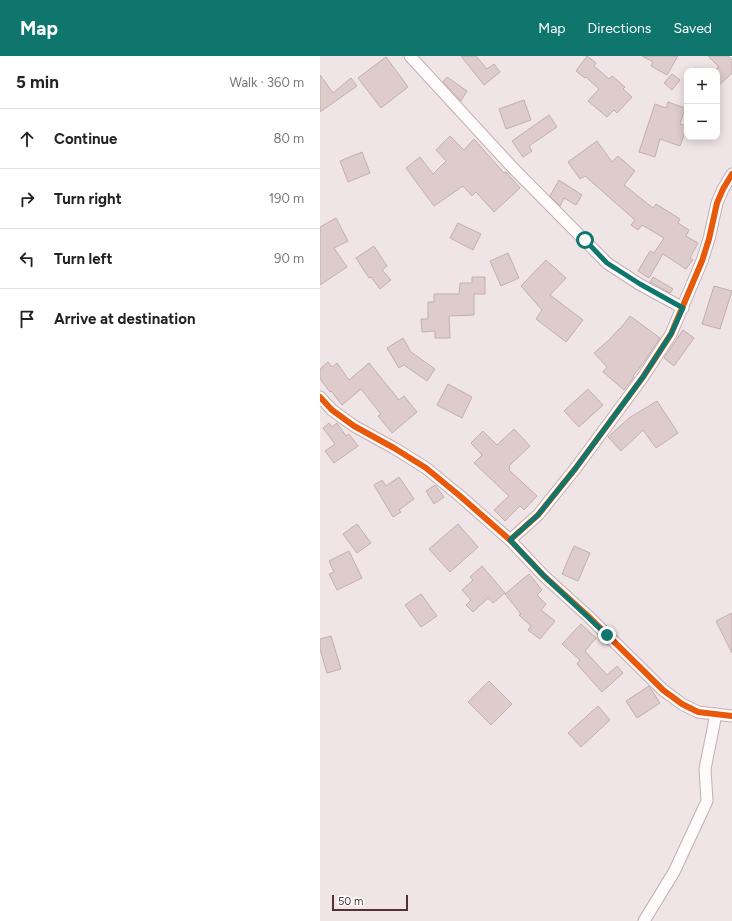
<!DOCTYPE html>
<html lang="en">
<head>
<meta charset="utf-8">
<style>
  body { margin:0; font-family:Figtree,sans-serif; background:#f2f2f2; color:#222 }
  .controls { position:absolute; right:12px; top:12px; display:grid; overflow:hidden; border-radius:8px; box-shadow:0 2px 10px #0003 }
  .controls button { width:36px; height:36px; display:grid; place-items:center; padding:0; border:0; border-bottom:1px solid #e0e0e0; background:#fff; color:#222; font:20px sans-serif }
  .scale { position:absolute; left:12px; bottom:10px; width:76px; box-sizing:border-box; padding-left:4px; border:2px solid #532f36; border-top:0; font-size:11px; line-height:14px; white-space:nowrap; color:#532f36; -webkit-text-stroke:3px #fff; paint-order:stroke }
  .stop { position:absolute; width:12px; height:12px; margin:-9px; border:3px solid #0f766e; border-radius:50%; background:#fff }
  .stop.end { background:#0f766e; border-color:#fff; box-shadow:0 1px 4px #0008 }
  .list { margin:0; padding:0; list-style:none }
  h2 { display:flex; justify-content:space-between; align-items:center; height:52px; margin:0; padding:0 16px; font-size:17px }
  h2 small { font-size:13px; font-weight:400; color:#767676 }
  .list li { display:grid; grid-template-columns:26px 1fr auto; gap:12px; align-items:center; box-sizing:border-box; height:60px; padding:0 16px; border-top:1px solid #e0e0e0 }
  .list b { display:block; font-size:15px; white-space:nowrap }
  .list em { font-size:13px; font-style:normal; color:#767676 }
  .icon { flex:none; width:22px; height:22px; fill:none; stroke:currentColor; stroke-width:2; stroke-linecap:round; stroke-linejoin:round }
  .map { position:relative; flex:none; width:412px; height:865px; overflow:hidden }
  header { display:flex; align-items:center; gap:24px; box-sizing:border-box; height:56px; padding:0 20px; background:#0f766e; color:#fff }
  header strong { font-size:19px }
  nav { display:flex; gap:22px; margin-inline-start:auto; font-size:14px }
  main { display:flex }
  aside { flex:1; background:#fff }
  .map>svg:first-child { display:block }
  .building { fill:#decbcb; stroke:#c4afae }
  .lines { fill:none; stroke-linecap:round; stroke-linejoin:round }
  .street-casing { stroke:#c5afb3; stroke-width:13 }
  .street { stroke:#fdfbfb; stroke-width:11 }
  .cycleway-casing { stroke:#fff; stroke-width:8 }
  .cycleway { stroke:#e8590c; stroke-width:6 }
  .route { stroke:#0f766e; stroke-width:5 }
</style>
</head>
<body>
<header>
<strong>Map</strong>
<nav><a>Map</a><a>Directions</a><a>Saved</a></nav>
</header>
<main>
<aside>
<h2>5 min<small>Walk · 360 m</small></h2>
<ul class="list">
<li><svg class="icon" aria-label="ahead" viewBox="0 0 24 24"><path d="M12 20V5M6 11l6-6 6 6"/></svg><div><b>Continue</b></div><em>80 m</em></li>
<li><svg class="icon" aria-label="right" viewBox="0 0 24 24"><path d="M7 20v-9h11M14 6l5 5-5 5"/></svg><div><b>Turn right</b></div><em>190 m</em></li>
<li><svg class="icon" aria-label="left" viewBox="0 0 24 24"><path d="M17 20v-9H6M10 6l-5 5 5 5"/></svg><div><b>Turn left</b></div><em>90 m</em></li>
<li><svg class="icon" aria-label="arrive" viewBox="0 0 24 24"><path d="M6 21V4h12l-3 4 3 4H6"/></svg><div><b>Arrive at destination</b></div></li>
</ul>
</aside>
<div class="map">
<svg width="412" height="865" viewBox="0 0 412 865">
  <rect width="100%" height="100%" fill="#efe4e6"/>
  <g class="building">
    <path d="M 141,0 L 156,0 L 167,13 L 174,8 L 180,16 L 164,29 Z"/>
    <path d="M 267,0 L 276,7 L 274,10 L 289,23 L 292,20 L 305,31 L 303,33 L 312,41 L 297,57 L 294,54 L 287,61 L 268,45 L 279,33 L 266,21 L 265,22 L 256,15 Z"/>
    <path d="M 322,0 L 358,0 L 347,19 L 331,10 L 333,6 Z"/>
    <path d="M 388,0 L 408,0 L 412,4 L 412,17 L 397,31 L 397,12 L 399,11 Z"/>
    <path d="M 66,1 L 88,31 L 61,52 L 38,22 Z"/>
    <path d="M 352,18 L 360,24 L 352,34 L 344,27 Z"/>
    <path d="M 0,19 L 13,37 L 31,22 L 37,30 L 0,56 Z"/>
    <path d="M 127,21 L 147,35 L 141,45 L 123,26 Z"/>
    <path d="M 204,44 L 211,64 L 186,73 L 179,53 Z"/>
    <path d="M 348,46 L 365,52 L 360,68 L 367,70 L 360,90 L 340,83 L 335,101 L 319,96 L 335,48 L 346,52 Z"/>
    <path d="M 229,59 L 237,71 L 209,90 L 212,95 L 203,101 L 192,85 Z"/>
    <path d="M 130,80 L 144,94 L 154,83 L 184,117 L 186,116 L 200,132 L 174,156 L 156,136 L 152,140 L 143,130 L 114,150 L 86,112 L 100,101 L 113,118 L 126,105 L 116,94 Z"/>
    <path d="M 277,85 L 292,106 L 298,100 L 315,115 L 304,129 L 333,152 L 336,148 L 360,163 L 358,167 L 369,174 L 366,180 L 378,187 L 370,202 L 373,204 L 366,213 L 343,198 L 329,222 L 318,215 L 330,195 L 334,197 L 344,182 L 322,169 L 318,174 L 311,169 L 315,164 L 265,120 L 260,123 L 248,106 Z"/>
    <path d="M 42,96 L 50,117 L 28,126 L 20,105 Z"/>
    <path d="M 239,124 L 262,139 L 256,149 L 244,142 L 240,150 L 230,140 Z"/>
    <path d="M 16,162 L 28,185 L 14,192 L 27,211 L 0,229 L 0,171 Z"/>
    <path d="M 138,167 L 161,178 L 153,194 L 130,182 Z"/>
    <path d="M 54,190 L 67,210 L 62,214 L 71,224 L 60,233 L 51,221 L 49,222 L 36,202 Z"/>
    <path d="M 188,197 L 199,222 L 181,230 L 170,205 Z"/>
    <path d="M 226,204 L 246,222 L 230,239 L 263,264 L 246,286 L 216,263 L 222,254 L 201,230 Z"/>
    <path d="M 152,221 L 165,221 L 165,238 L 154,238 L 154,259 L 129,260 L 130,282 L 115,282 L 115,275 L 102,276 L 101,263 L 108,263 L 108,246 L 114,246 L 114,238 L 139,238 L 140,227 L 152,227 Z"/>
    <path d="M 333,221 L 353,233 L 350,237 L 330,226 Z"/>
    <path d="M 394,230 L 412,235 L 400,273 L 382,268 Z"/>
    <path d="M 310,260 L 340,282 L 324,306 L 313,320 L 314,321 L 304,334 L 283,316 L 287,311 L 274,297 L 289,284 L 299,273 L 300,273 Z"/>
    <path d="M 363,274 L 374,282 L 354,310 L 344,302 Z"/>
    <path d="M 83,282 L 91,296 L 115,313 L 107,325 L 84,309 L 79,312 L 67,292 Z"/>
    <path d="M 8,306 L 12,311 L 17,307 L 29,324 L 49,307 L 79,344 L 84,340 L 97,356 L 72,377 L 58,360 L 61,358 L 41,333 L 22,349 L 11,335 L 10,336 L 0,323 L 0,313 Z"/>
    <path d="M 128,328 L 152,341 L 142,362 L 117,349 Z"/>
    <path d="M 268,333 L 283,349 L 259,371 L 244,355 Z"/>
    <path d="M 337,345 L 358,377 L 336,392 L 323,374 L 301,395 L 288,381 L 309,362 Z"/>
    <path d="M 9,367 L 12,371 L 17,367 L 26,380 L 29,378 L 38,390 L 14,407 L 5,395 L 15,388 L 3,372 Z"/>
    <path d="M 194,373 L 210,390 L 189,410 L 190,412 L 189,414 L 217,440 L 204,454 L 200,450 L 185,465 L 174,454 L 189,440 L 154,407 L 162,399 L 151,387 L 163,375 L 177,389 Z"/>
    <path d="M 79,421 L 94,443 L 79,454 L 81,456 L 73,461 L 54,429 L 62,424 L 66,430 Z"/>
    <path d="M 115,429 L 124,441 L 114,448 L 106,435 Z"/>
    <path d="M 37,468 L 51,487 L 37,497 L 23,478 Z"/>
    <path d="M 138,468 L 158,491 L 130,516 L 109,493 Z"/>
    <path d="M 254,490 L 270,497 L 258,525 L 242,518 Z"/>
    <path d="M 29,495 L 42,522 L 17,534 L 9,518 L 14,516 L 9,505 Z"/>
    <path d="M 162,510 L 185,537 L 173,547 L 168,542 L 153,556 L 146,549 L 151,544 L 142,534 L 153,524 L 150,521 Z"/>
    <path d="M 209,518 L 222,534 L 217,539 L 226,548 L 221,554 L 235,565 L 220,583 L 208,574 L 211,570 L 199,559 L 201,558 L 185,538 Z"/>
    <path d="M 101,538 L 117,560 L 101,571 L 85,549 Z"/>
    <path d="M 412,557 L 412,597 L 396,565 Z"/>
    <path d="M 261,568 L 276,582 L 265,595 L 287,619 L 297,610 L 303,617 L 282,636 L 257,608 L 260,604 L 242,588 Z"/>
    <path d="M 11,580 L 21,613 L 7,617 L 0,593 L 0,583 Z"/>
    <path d="M 169,625 L 192,648 L 171,669 L 148,646 Z"/>
    <path d="M 329,630 L 340,647 L 317,662 L 306,645 Z"/>
    <path d="M 278,650 L 290,664 L 261,691 L 248,677 Z"/>
  </g>
  <g class="lines">
    <g class="street-casing">
      <g id="street">
        <path d="M 90,0 L 192,111 L 287,207 L 319,228 L 363,252"/>
        <path d="M 0,341 L 12,354 L 34,370 L 74,392 L 106,412 L 140,440 L 190,484 L 224,520 L 268,560 L 343,634 L 362,648 L 378,656 L 412,660"/>
        <path d="M 190,484 L 218,459 L 255,413 L 323,321 L 351,278 L 382,205 L 389,183 L 397,147 L 403,133 L 412,118"/>
        <path d="M 324,865 L 354,816 L 387,745 L 385,713 L 396,658"/>
      </g>
    </g>
    <use href="#street" class="street"/>
    <g class="cycleway-casing">
      <g id="cycleway">
        <path d="M 0,341 L 12,354 L 34,370 L 74,392 L 106,412 L 140,440 L 190,484 L 224,520 L 268,560 L 343,634 L 362,648 L 378,656 L 412,660"/>
        <path d="M 190,484 L 218,459 L 255,413 L 323,321 L 351,278 L 382,205 L 389,183 L 397,147 L 403,133 L 412,118"/>
      </g>
    </g>
    <use href="#cycleway" class="cycleway"/>
  </g>
  <g class="lines">
    <path class="route" d="M 265,184 L 287,207 L 320,228 L 363,252 L 351,278 L 323,321 L 255,413 L 218,459 L 190,484 L 224,520 L 287,579"/>
  </g>
</svg>
<div class="controls">
<button>+</button>
<button>−</button>
</div>
<div class="scale">50 m</div>
<div class="stop" style="left:265px;top:184px"></div>
<div class="stop end" style="left:287px;top:579px"></div>
</div>
</main>
</body>
</html>
